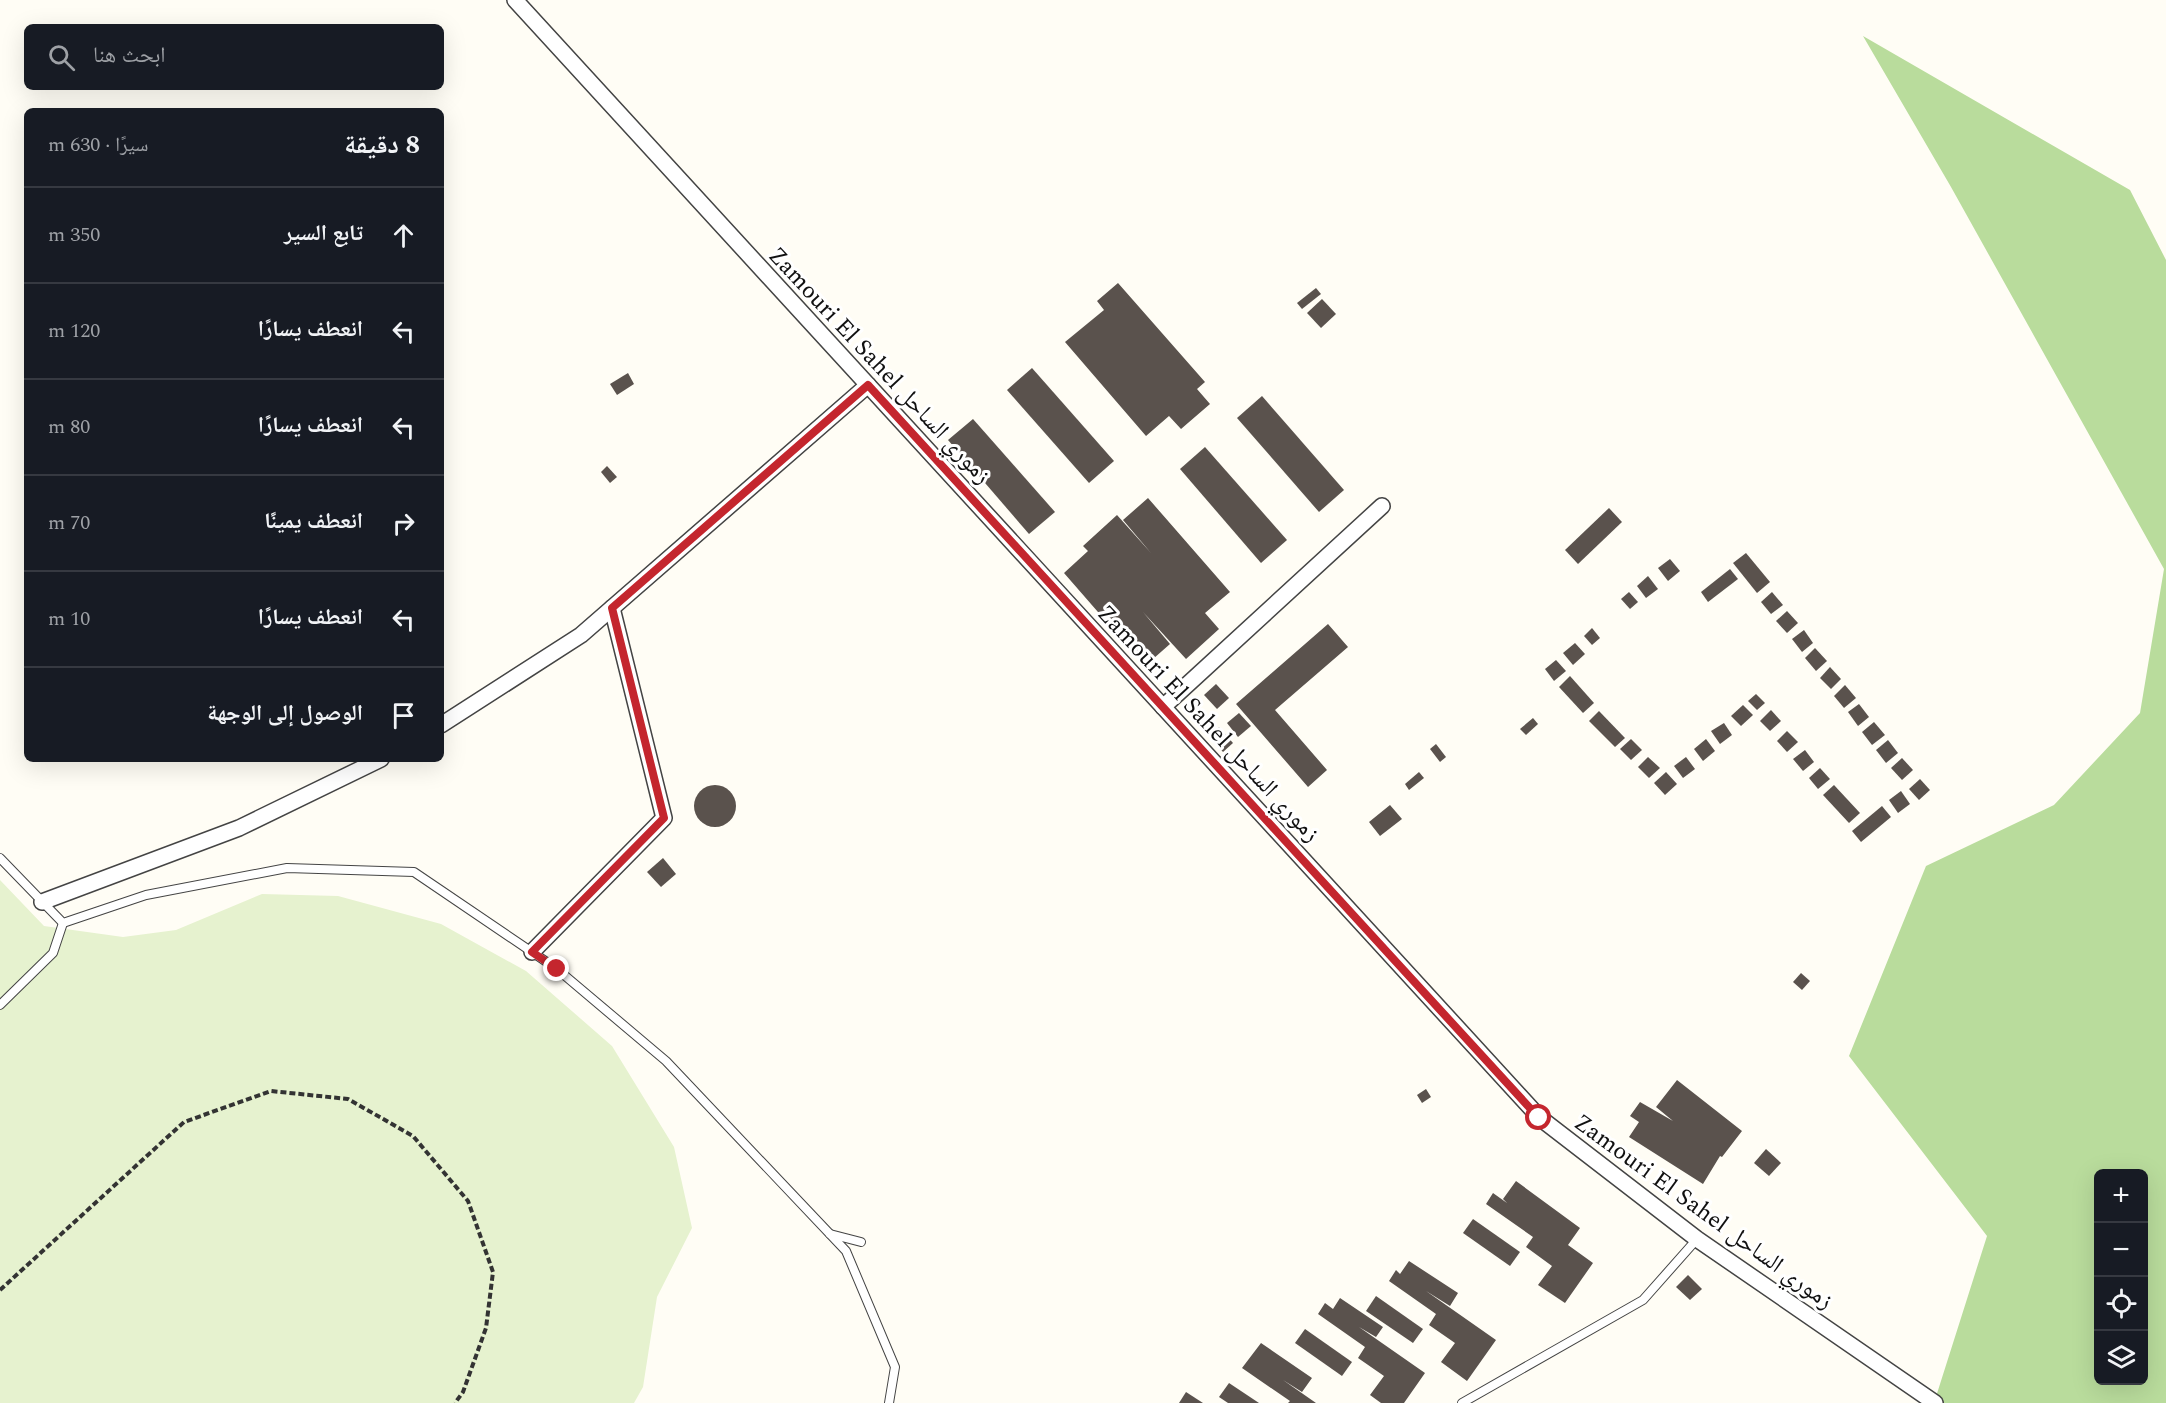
<!DOCTYPE html>
<html lang="ar">
<head>
<meta charset="utf-8">
<style>
  body { margin:0; font-family:Spectral,"Noto Naskh Arabic",serif; background:#20242c; color:#f1f3f6; direction:rtl }
  .controls { position:absolute; right:18px; bottom:18px; display:grid; overflow:hidden; border-radius:9px; box-shadow:0 6px 24px #0002 }
  .controls button { width:54px; height:54px; display:grid; place-items:center; padding:0; border:0; border-bottom:2px solid #363941; background:#171b24; color:#f1f3f6; font:30px sans-serif }
  .stop { position:absolute; width:18px; height:18px; margin:-14px; border:4px solid #c4262e; border-radius:50%; background:#fff }
  .stop.end { background:#c4262e; border-color:#fff; box-shadow:0 2px 6px #0008 }
  .list { margin:0; padding:0; list-style:none }
  h2 { display:flex; justify-content:space-between; align-items:center; height:78px; margin:0; padding:0 24px; font-size:26px }
  h2 small { font-size:20px; font-weight:400; color:#9ea1a6 }
  .list li { display:grid; grid-template-columns:39px 1fr auto; gap:18px; align-items:center; box-sizing:border-box; height:96px; padding:0 24px; border-top:2px solid #363941 }
  .list b { display:block; font-size:22px; white-space:nowrap }
  .list em { font-size:20px; font-style:normal; color:#9ea1a6 }
  .icon { flex:none; width:33px; height:33px; fill:none; stroke:currentColor; stroke-width:2; stroke-linecap:round; stroke-linejoin:round }
  .map { position:relative; flex:none; width:2166px; height:1403px; overflow:hidden; direction:ltr }
  .search { position:absolute; background:#171b24; box-shadow:0 6px 24px #0002; left:24px; top:24px; width:420px; height:66px; display:flex; align-items:center; gap:15px; box-sizing:border-box; padding:0 21px; border-radius:9px; color:#9ea1a6; font-size:22px }
  .panel { position:absolute; background:#171b24; box-shadow:0 6px 24px #0002; left:24px; top:108px; width:420px; height:654px; border-radius:9px; direction:rtl }
  .map>svg:first-child { display:block }
  .forest { fill:#b9dc9c; fill-rule:evenodd }
  .pitch { fill:#e6f2cf }
  .building { fill:#5a524d }
  .lines { fill:none; stroke-linecap:round; stroke-linejoin:round }
  .lane-casing { stroke:#444; stroke-width:10 }
  .street-casing { stroke:#444; stroke-width:18 }
  .path { stroke:#333; stroke-width:4; stroke-dasharray:6 3; stroke-linecap:butt }
  .lane { stroke:#fff; stroke-width:8 }
  .street { stroke:#fff; stroke-width:15 }
  .route { stroke:#c4262e; stroke-width:8 }
  .labels { text-anchor:middle; stroke-width:6; stroke-linejoin:round; paint-order:stroke }
  .street-label { font-size:24px; fill:#111; stroke:#fff }
</style>
</head>
<body>
<div class="map">
<svg width="2166" height="1403" viewBox="0 0 2166 1403">
  <rect width="100%" height="100%" fill="#fffdf5"/>
  <path class="forest" d="M 1863,36 L 2130,190 L 2166,260 L 2166,1403 L 1934,1403 L 1987,1236 L 1849,1056 L 1926,866 L 2054,805 L 2140,713 L 2164,569 L 1951,187 ZM 2098,1174 L 2144,1174 L 2144,1380 L 2098,1380 Z"/>
  <path class="pitch" d="M 0,880 L 44,926 L 123,937 L 176,930 L 262,894 L 338,896 L 441,924 L 526,971 L 612,1046 L 674,1147 L 692,1228 L 657,1297 L 643,1387 L 634,1403 L 0,1403 Z"/>
  <g class="building">
    <path d="M 1118,283 L 1205,382 L 1197,389 L 1210,404 L 1181,429 L 1169,416 L 1146,436 L 1065,342 L 1104,310 L 1097,301 Z"/>
    <path d="M 1316,288 L 1321,294 L 1302,309 L 1297,303 Z"/>
    <path d="M 1322,299 L 1336,314 L 1321,328 L 1307,313 Z"/>
    <path d="M 1032,368 L 1114,461 L 1089,483 L 1007,390 Z"/>
    <path d="M 628,373 L 634,384 L 617,395 L 610,384 Z"/>
    <path d="M 1262,396 L 1344,490 L 1319,512 L 1237,418 Z"/>
    <path d="M 973,419 L 1055,512 L 1029,534 L 948,440 Z"/>
    <path d="M 1205,447 L 1287,540 L 1261,563 L 1180,469 Z"/>
    <path d="M 607,466 L 617,477 L 610,483 L 601,472 Z"/>
    <path d="M 1148,498 L 1230,592 L 1205,613 L 1219,629 L 1186,659 L 1143,612 L 1170,644 L 1145,666 L 1064,573 L 1088,551 L 1083,546 L 1117,515 L 1151,553 L 1123,520 Z"/>
    <path d="M 1609,508 L 1622,522 L 1578,564 L 1565,550 Z"/>
    <path d="M 1746,553 L 1770,582 L 1757,593 L 1733,563 Z"/>
    <path d="M 1670,559 L 1680,571 L 1668,581 L 1658,568 Z"/>
    <path d="M 1730,569 L 1738,579 L 1708,602 L 1701,592 Z"/>
    <path d="M 1648,576 L 1658,589 L 1646,598 L 1637,586 Z"/>
    <path d="M 1629,592 L 1638,602 L 1630,609 L 1621,599 Z"/>
    <path d="M 1772,592 L 1783,605 L 1771,614 L 1761,602 Z"/>
    <path d="M 1787,611 L 1798,623 L 1787,633 L 1776,621 Z"/>
    <path d="M 1328,624 L 1348,647 L 1275,710 L 1327,770 L 1308,787 L 1236,704 Z"/>
    <path d="M 1592,628 L 1600,638 L 1592,645 L 1584,636 Z"/>
    <path d="M 1804,630 L 1813,643 L 1802,652 L 1792,639 Z"/>
    <path d="M 1575,643 L 1585,654 L 1573,665 L 1563,653 Z"/>
    <path d="M 1815,648 L 1827,661 L 1816,671 L 1805,658 Z"/>
    <path d="M 1556,660 L 1566,671 L 1554,681 L 1545,669 Z"/>
    <path d="M 1830,667 L 1841,679 L 1831,689 L 1820,678 Z"/>
    <path d="M 1570,676 L 1594,703 L 1583,713 L 1559,687 Z"/>
    <path d="M 1216,684 L 1229,698 L 1217,709 L 1204,695 Z"/>
    <path d="M 1845,685 L 1856,698 L 1844,708 L 1834,696 Z"/>
    <path d="M 1756,694 L 1765,703 L 1757,710 L 1748,701 Z"/>
    <path d="M 1859,704 L 1869,717 L 1858,726 L 1848,712 Z"/>
    <path d="M 1743,705 L 1753,715 L 1741,726 L 1731,716 Z"/>
    <path d="M 1771,710 L 1781,721 L 1770,731 L 1760,721 Z"/>
    <path d="M 1599,711 L 1625,738 L 1615,747 L 1589,721 Z"/>
    <path d="M 1239,713 L 1251,726 L 1238,737 L 1227,723 Z"/>
    <path d="M 1533,718 L 1538,724 L 1526,735 L 1520,729 Z"/>
    <path d="M 1874,722 L 1885,735 L 1872,745 L 1862,732 Z"/>
    <path d="M 1724,723 L 1732,735 L 1720,744 L 1711,731 Z"/>
    <path d="M 1219,727 L 1233,743 L 1223,752 L 1209,736 Z"/>
    <path d="M 1787,731 L 1798,742 L 1787,752 L 1777,741 Z"/>
    <path d="M 1631,739 L 1642,750 L 1631,760 L 1620,749 Z"/>
    <path d="M 1706,739 L 1715,751 L 1703,761 L 1694,749 Z"/>
    <path d="M 1888,740 L 1898,753 L 1886,763 L 1876,750 Z"/>
    <path d="M 1436,744 L 1446,757 L 1440,762 L 1430,749 Z"/>
    <path d="M 1805,750 L 1814,762 L 1803,771 L 1793,759 Z"/>
    <path d="M 1648,757 L 1660,768 L 1649,778 L 1638,767 Z"/>
    <path d="M 1686,757 L 1695,769 L 1683,778 L 1674,766 Z"/>
    <path d="M 1902,758 L 1913,770 L 1902,780 L 1891,768 Z"/>
    <path d="M 1820,768 L 1830,779 L 1818,789 L 1809,778 Z"/>
    <path d="M 1419,772 L 1424,778 L 1409,790 L 1405,784 Z"/>
    <path d="M 1666,772 L 1677,784 L 1665,795 L 1654,783 Z"/>
    <path d="M 1920,779 L 1930,790 L 1919,800 L 1909,789 Z"/>
    <circle cx="715" cy="806" r="21"/>
    <path d="M 1834,785 L 1860,813 L 1849,823 L 1823,795 Z"/>
    <path d="M 1901,791 L 1910,804 L 1898,813 L 1889,800 Z"/>
    <path d="M 1390,805 L 1402,819 L 1380,836 L 1369,822 Z"/>
    <path d="M 1882,806 L 1891,817 L 1861,842 L 1852,831 Z"/>
    <path d="M 663,858 L 676,874 L 661,887 L 647,872 Z"/>
    <path d="M 1801,973 L 1810,981 L 1802,990 L 1793,982 Z"/>
    <path d="M 1677,1080 L 1742,1131 L 1722,1157 L 1720,1156 L 1703,1184 L 1629,1137 L 1639,1122 L 1630,1116 L 1640,1102 L 1673,1121 L 1656,1107 Z"/>
    <path d="M 1426,1089 L 1431,1097 L 1422,1103 L 1417,1095 Z"/>
    <path d="M 1766,1149 L 1781,1163 L 1769,1176 L 1754,1163 Z"/>
    <path d="M 1516,1181 L 1580,1228 L 1568,1245 L 1593,1263 L 1565,1303 L 1538,1285 L 1552,1266 L 1526,1247 L 1533,1237 L 1486,1204 L 1493,1193 L 1507,1203 L 1503,1199 Z"/>
    <path d="M 1473,1219 L 1520,1252 L 1510,1266 L 1463,1233 Z"/>
    <path d="M 1409,1261 L 1458,1293 L 1450,1306 L 1426,1291 L 1496,1340 L 1467,1381 L 1441,1362 L 1455,1343 L 1429,1325 L 1436,1314 L 1389,1281 L 1396,1270 L 1400,1274 Z"/>
    <path d="M 1688,1275 L 1702,1289 L 1690,1300 L 1676,1287 Z"/>
    <path d="M 1376,1296 L 1423,1329 L 1413,1343 L 1366,1311 Z"/>
    <path d="M 1340,1298 L 1383,1327 L 1376,1337 L 1359,1327 L 1425,1373 L 1404,1403 L 1381,1403 L 1370,1395 L 1384,1376 L 1358,1358 L 1365,1347 L 1318,1314 L 1325,1303 L 1333,1309 Z"/>
    <path d="M 1305,1329 L 1352,1362 L 1342,1376 L 1295,1343 Z"/>
    <path d="M 1261,1343 L 1312,1378 L 1302,1392 L 1283,1380 L 1316,1403 L 1288,1403 L 1290,1401 L 1242,1368 Z"/>
    <path d="M 1229,1383 L 1259,1403 L 1228,1403 L 1219,1397 Z"/>
    <path d="M 1186,1392 L 1203,1403 L 1179,1403 Z"/>
  </g>
  <g class="lines">
    <g class="lane-casing">
      <g id="lane">
        <path d="M 0,858 L 63,923 L 146,895 L 287,868 L 414,872 L 557,969 L 666,1061 L 846,1251 L 895,1367 L 889,1403"/>
        <path d="M 0,1005 L 53,953 L 63,923"/>
        <path d="M 830,1234 L 861,1242"/>
        <path d="M 1462,1403 L 1643,1300 L 1697,1239"/>
      </g>
    </g>
    <g class="street-casing">
      <g id="street">
        <path d="M 515,0 L 1540,1118 L 1697,1239 L 1935,1403"/>
        <path d="M 1163,707 L 1382,506"/>
        <path d="M 441,725 L 581,635 L 868,385"/>
        <path d="M 42,902 L 239,828 L 381,759"/>
        <path d="M 532,952 L 664,818 L 612,608"/>
      </g>
    </g>
    <path class="path" d="M 0,1290 L 184,1122 L 271,1091 L 348,1099 L 413,1136 L 468,1201 L 493,1272 L 486,1328 L 463,1392 L 455,1403"/>
    <use href="#lane" class="lane"/>
    <use href="#street" class="street"/>
  </g>
  <g class="lines">
    <path class="route" d="M 557,969 L 532,952 L 664,818 L 612,608 L 868,385 L 1539,1118"/>
  </g>
  <g class="labels">
    <g class="street-label">
      <text transform="translate(880 365) rotate(47)" y="8">Zamouri El Sahel زموري الساحل</text>
      <text transform="translate(1209 723) rotate(47)" y="8">Zamouri El Sahel زموري الساحل</text>
      <text transform="translate(1704 1211) rotate(36)" y="8">Zamouri El Sahel زموري الساحل</text>
    </g>
  </g>
</svg>
<div class="controls">
<button>+</button>
<button>−</button>
<button><svg class="icon" aria-label="locate" viewBox="0 0 24 24"><circle cx="12" cy="12" r="6"/><path d="M12 2v4M12 18v4M2 12h4M18 12h4"/></svg></button>
<button><svg class="icon" aria-label="layers" viewBox="0 0 24 24"><path d="M12 4l9 5-9 5-9-5zM3 14l9 5 9-5"/></svg></button>
</div>
<div class="stop" style="left:1539px;top:1118px"></div>
<div class="stop end" style="left:557px;top:969px"></div>
<div class="search"><svg class="icon" aria-label="search" viewBox="0 0 24 24"><circle cx="10" cy="10" r="6"/><path d="M15 15l6 6"/></svg>ابحث هنا</div>
<section class="panel">
<h2>8 دقيقة<small>سيرًا · 630 m</small></h2>
<ul class="list">
<li><svg class="icon" aria-label="ahead" viewBox="0 0 24 24"><path d="M12 20V5M6 11l6-6 6 6"/></svg><div><b>تابع السير</b></div><em>350 m</em></li>
<li><svg class="icon" aria-label="left" viewBox="0 0 24 24"><path d="M17 20v-9H6M10 6l-5 5 5 5"/></svg><div><b>انعطف يسارًا</b></div><em>120 m</em></li>
<li><svg class="icon" aria-label="left" viewBox="0 0 24 24"><path d="M17 20v-9H6M10 6l-5 5 5 5"/></svg><div><b>انعطف يسارًا</b></div><em>80 m</em></li>
<li><svg class="icon" aria-label="right" viewBox="0 0 24 24"><path d="M7 20v-9h11M14 6l5 5-5 5"/></svg><div><b>انعطف يمينًا</b></div><em>70 m</em></li>
<li><svg class="icon" aria-label="left" viewBox="0 0 24 24"><path d="M17 20v-9H6M10 6l-5 5 5 5"/></svg><div><b>انعطف يسارًا</b></div><em>10 m</em></li>
<li><svg class="icon" aria-label="arrive" viewBox="0 0 24 24"><path d="M6 21V4h12l-3 4 3 4H6"/></svg><div><b>الوصول إلى الوجهة</b></div></li>
</ul>
</section>
</div>
</body>
</html>
